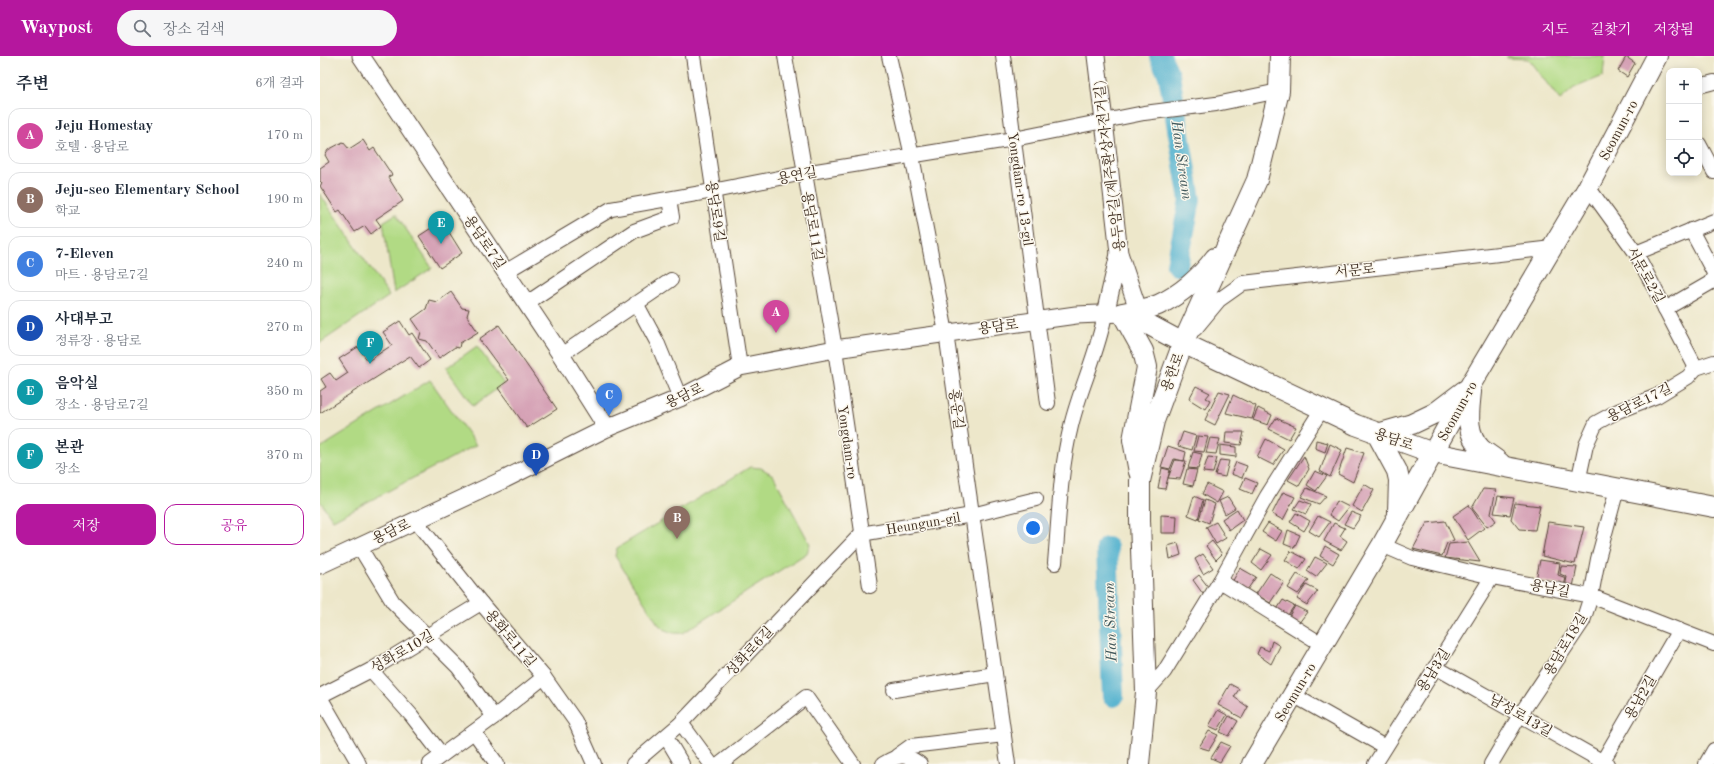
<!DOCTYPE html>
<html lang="ko">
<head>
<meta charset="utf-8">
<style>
  body { margin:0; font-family:"Old Standard TT","Noto Serif KR",serif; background:#f6f6f7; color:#1f2937 }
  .controls { position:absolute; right:12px; top:12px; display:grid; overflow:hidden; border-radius:8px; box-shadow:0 2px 10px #0003 }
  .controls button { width:36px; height:36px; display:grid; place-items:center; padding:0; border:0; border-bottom:1px solid #e0e1e3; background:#fff; color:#1f2937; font:20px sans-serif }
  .you { position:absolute; left:713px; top:472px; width:14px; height:14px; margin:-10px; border:3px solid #fff; border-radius:50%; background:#1a73e8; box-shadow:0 0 0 6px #1a73e833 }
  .badge { display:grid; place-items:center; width:26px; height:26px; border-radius:50%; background:#b5179e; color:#fff; font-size:13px; font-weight:700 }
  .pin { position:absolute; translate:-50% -33px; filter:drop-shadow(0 1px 2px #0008) }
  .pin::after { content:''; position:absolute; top:21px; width:14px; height:12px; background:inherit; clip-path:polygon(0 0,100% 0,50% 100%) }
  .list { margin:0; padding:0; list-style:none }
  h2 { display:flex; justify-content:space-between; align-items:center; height:52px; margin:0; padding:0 16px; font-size:17px }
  h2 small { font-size:13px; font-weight:400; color:#747a83 }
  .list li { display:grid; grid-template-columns:26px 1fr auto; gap:12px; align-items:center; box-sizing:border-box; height:56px; margin:0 8px 8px; padding:0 8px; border:1px solid #e0e1e3; border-radius:12px }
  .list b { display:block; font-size:15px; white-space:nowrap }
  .list p { margin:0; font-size:13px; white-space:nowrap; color:#747a83 }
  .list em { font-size:13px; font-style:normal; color:#747a83 }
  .actions { display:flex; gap:8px; padding:12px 16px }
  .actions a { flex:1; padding:9px 0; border:1px solid #b5179e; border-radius:12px; text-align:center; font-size:14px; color:#b5179e }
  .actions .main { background:#b5179e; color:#fff }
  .icon { flex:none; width:22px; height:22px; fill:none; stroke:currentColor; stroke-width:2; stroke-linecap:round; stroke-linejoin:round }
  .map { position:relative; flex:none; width:1394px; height:708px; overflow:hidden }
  header { display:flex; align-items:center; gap:24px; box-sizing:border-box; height:56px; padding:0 20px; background:#b5179e; color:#fff }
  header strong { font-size:19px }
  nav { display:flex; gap:22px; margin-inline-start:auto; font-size:14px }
  .search { width:280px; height:36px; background:#f6f6f7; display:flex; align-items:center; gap:10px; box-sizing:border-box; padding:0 14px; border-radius:22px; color:#747a83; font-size:15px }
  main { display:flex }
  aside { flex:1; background:#fff }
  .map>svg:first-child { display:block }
  .green { fill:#b1da84; stroke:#768251 }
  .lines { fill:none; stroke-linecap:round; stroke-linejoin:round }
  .river { stroke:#4fb0ce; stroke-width:22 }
  .building { fill:#d5a1b5 }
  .minor-casing { stroke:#564638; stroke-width:16 }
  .tertiary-casing { stroke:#564638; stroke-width:19 }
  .secondary-casing { stroke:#564638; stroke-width:22 }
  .minor { stroke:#fff; stroke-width:14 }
  .tertiary { stroke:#fff; stroke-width:17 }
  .secondary { stroke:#fff; stroke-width:20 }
  .labels { text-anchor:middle; stroke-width:3; stroke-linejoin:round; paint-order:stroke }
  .street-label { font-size:14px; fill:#3b2a1e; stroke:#fbf7ec }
  .water-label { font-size:15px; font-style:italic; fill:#42595c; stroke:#fbf7ec }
</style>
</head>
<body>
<header>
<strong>Waypost</strong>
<div class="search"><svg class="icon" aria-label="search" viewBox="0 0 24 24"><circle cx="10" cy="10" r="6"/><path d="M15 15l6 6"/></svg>장소 검색</div>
<nav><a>지도</a><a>길찾기</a><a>저장됨</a></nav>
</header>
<main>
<aside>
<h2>주변<small>6개 결과</small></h2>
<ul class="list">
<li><span class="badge" style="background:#d1479c">A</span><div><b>Jeju Homestay</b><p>호텔 · 용담로</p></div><em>170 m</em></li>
<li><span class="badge" style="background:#8d6e63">B</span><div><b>Jeju-seo Elementary School</b><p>학교</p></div><em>190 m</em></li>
<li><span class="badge" style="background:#3f7fe0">C</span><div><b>7-Eleven</b><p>마트 · 용담로7길</p></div><em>240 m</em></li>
<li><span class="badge" style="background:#1a4fb4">D</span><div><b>사대부고</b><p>정류장 · 용담로</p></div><em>270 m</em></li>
<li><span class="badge" style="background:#0f9aa8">E</span><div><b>음악실</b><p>장소 · 용담로7길</p></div><em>350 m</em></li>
<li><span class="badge" style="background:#0f9aa8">F</span><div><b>본관</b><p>장소</p></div><em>370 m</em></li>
</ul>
<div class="actions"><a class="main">저장</a><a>공유</a></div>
</aside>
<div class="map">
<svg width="1394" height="708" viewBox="0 0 1394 708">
  <rect width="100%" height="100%" fill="#fbf7ec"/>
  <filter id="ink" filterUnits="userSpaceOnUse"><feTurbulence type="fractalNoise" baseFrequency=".025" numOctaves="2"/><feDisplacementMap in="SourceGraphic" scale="8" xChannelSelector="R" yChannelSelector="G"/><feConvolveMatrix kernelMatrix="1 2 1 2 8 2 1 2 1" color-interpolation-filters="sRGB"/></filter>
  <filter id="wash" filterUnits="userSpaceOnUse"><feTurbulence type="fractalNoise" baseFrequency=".012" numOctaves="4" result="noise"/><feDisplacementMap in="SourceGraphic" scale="16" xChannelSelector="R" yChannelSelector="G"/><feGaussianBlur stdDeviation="0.9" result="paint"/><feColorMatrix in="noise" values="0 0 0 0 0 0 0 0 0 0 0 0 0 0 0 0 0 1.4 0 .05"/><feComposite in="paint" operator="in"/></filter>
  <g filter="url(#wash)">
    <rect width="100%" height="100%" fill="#ede7ca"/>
    <g class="green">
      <path d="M 1187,0 L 1285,0 L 1283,20 L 1254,32 L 1240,44 L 1208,3 L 1187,2 Z"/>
      <path d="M 0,138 L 69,240 L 0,287 Z"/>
      <path d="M 76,158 L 112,212 L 74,237 L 63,166 Z"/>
      <path d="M 157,290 L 184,328 L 153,350 L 126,312 Z"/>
      <path d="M 110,324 L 156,389 L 13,464 L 0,445 L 0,392 Z"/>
      <path d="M 430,411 L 441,412 L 453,419 L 490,488 L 487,497 L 363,577 C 352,578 347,576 338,568 L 295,500 L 297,492 Z"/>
    </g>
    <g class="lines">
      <g class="river">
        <path d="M 840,0 L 849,19 L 870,144 L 857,209"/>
        <path d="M 787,492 L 793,640"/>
      </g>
    </g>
    <g id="blocks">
      <g class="building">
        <path d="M 1306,1 L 1315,7 L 1307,21 L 1298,15 Z"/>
        <path d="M 43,84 L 50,95 L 54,92 L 72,119 L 68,121 L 83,145 L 56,163 L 61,170 L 51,178 L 45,170 L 35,176 L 20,154 L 17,156 L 0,130 L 2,127 L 0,125 L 0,112 L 9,106 L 5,99 L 8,94 L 23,86 L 29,93 Z"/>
        <path d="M 122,165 L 142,197 L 120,212 L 99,180 Z"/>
        <path d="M 131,236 L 142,252 L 149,253 L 147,260 L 158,276 L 140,287 L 139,292 L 135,291 L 119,302 L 107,285 L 99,283 L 101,276 L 92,263 L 106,253 L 109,244 L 117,246 Z"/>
        <path d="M 80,265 L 89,279 L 92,277 L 110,304 L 99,312 L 90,300 L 0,357 L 0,335 L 6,331 L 1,323 L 10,317 L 16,325 L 28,317 L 19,303 L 38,291 L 48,305 L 72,289 L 63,276 Z"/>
        <path d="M 179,269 L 237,353 L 207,372 L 178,332 L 189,324 L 159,283 Z"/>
        <path d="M 876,330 L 890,337 L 886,342 L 890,344 L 885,353 L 869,343 Z"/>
        <path d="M 899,335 L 910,338 L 895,369 L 885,364 Z"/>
        <path d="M 913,339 L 936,350 L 932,363 L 906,357 Z"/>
        <path d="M 938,352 L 952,359 L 948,369 L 933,364 Z"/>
        <path d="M 956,362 L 976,371 L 969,383 L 949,373 Z"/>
        <path d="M 863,376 L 876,380 L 872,394 L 858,390 Z"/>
        <path d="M 906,376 L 924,376 L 921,389 L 905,387 Z"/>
        <path d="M 878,380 L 888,381 L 884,396 L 874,395 Z"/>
        <path d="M 890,382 L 900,383 L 896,398 L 886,397 Z"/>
        <path d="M 946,383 L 964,393 L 953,409 L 937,401 Z"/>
        <path d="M 996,384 L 1008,387 L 1005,396 L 995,392 Z"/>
        <path d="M 1010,388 L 1022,394 L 1010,421 L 1000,415 Z"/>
        <path d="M 900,389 L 916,391 L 916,401 L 900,399 Z"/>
        <path d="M 848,390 L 866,396 L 864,405 L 854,403 L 850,413 L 841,411 Z"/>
        <path d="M 1027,392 L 1044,397 L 1033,426 L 1018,418 Z"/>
        <path d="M 873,396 L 882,398 L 878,413 L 868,412 Z"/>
        <path d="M 984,400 L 989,413 L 979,430 L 968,424 Z"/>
        <path d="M 888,401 L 897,402 L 893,417 L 883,416 Z"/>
        <path d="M 855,404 L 866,405 L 860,423 L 848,422 Z"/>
        <path d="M 900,404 L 909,405 L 905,421 L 895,419 Z"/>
        <path d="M 916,406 L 927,410 L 922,422 L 911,418 Z"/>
        <path d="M 842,412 L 850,414 L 845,433 L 838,432 Z"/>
        <path d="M 867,413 L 877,414 L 873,430 L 863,428 Z"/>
        <path d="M 995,415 L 1007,420 L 996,435 L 987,429 Z"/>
        <path d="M 925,422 L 937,427 L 932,438 L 920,433 Z"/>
        <path d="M 887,428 L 903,436 L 897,447 L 882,438 Z"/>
        <path d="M 1044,428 L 1054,434 L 1042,456 L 1032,450 Z"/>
        <path d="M 987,432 L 1006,440 L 999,448 L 981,441 Z"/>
        <path d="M 1163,433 L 1176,434 L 1171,458 L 1176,465 L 1167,471 L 1152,452 Z"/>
        <path d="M 963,436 L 975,441 L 963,464 L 952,458 Z"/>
        <path d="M 874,440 L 883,444 L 878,463 L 868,459 Z"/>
        <path d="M 1178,440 L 1194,442 L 1190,459 L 1174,457 Z"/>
        <path d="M 908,441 L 915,452 L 905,458 L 899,445 Z"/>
        <path d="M 885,444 L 895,448 L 889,467 L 879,463 Z"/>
        <path d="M 980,444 L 991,448 L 986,458 L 974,453 Z"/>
        <path d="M 1017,445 L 1029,451 L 1018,465 L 1009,459 Z"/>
        <path d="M 1195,447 L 1220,450 L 1215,474 L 1199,473 L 1191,463 Z"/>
        <path d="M 1149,449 L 1164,472 L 1148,484 L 1133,460 Z"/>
        <path d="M 917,453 L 923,464 L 909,474 L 902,463 Z"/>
        <path d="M 1031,456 L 1041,460 L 1033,472 L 1024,468 Z"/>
        <path d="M 976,457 L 990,465 L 984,475 L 970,466 Z"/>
        <path d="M 841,459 L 857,460 L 856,477 L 841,477 Z"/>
        <path d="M 998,460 L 1010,466 L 999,481 L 989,475 Z"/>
        <path d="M 1125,465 L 1134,484 L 1127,487 L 1122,500 L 1093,493 L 1107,467 Z"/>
        <path d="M 896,466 L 906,482 L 896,488 L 886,471 Z"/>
        <path d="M 1228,466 L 1264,471 L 1255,508 L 1222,500 Z"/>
        <path d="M 948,467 L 962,475 L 956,485 L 942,476 Z"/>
        <path d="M 1014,467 L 1025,472 L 1020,480 L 1027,485 L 1021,494 L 1004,485 Z"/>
        <path d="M 968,474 L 980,479 L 974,492 L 964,488 Z"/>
        <path d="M 892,485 L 902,498 L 896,504 L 886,490 Z"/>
        <path d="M 1148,486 L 1160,506 L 1125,502 L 1129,488 Z"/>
        <path d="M 858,487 L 861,499 L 850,503 L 848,490 Z"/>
        <path d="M 1005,490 L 1019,498 L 1013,508 L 1000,500 Z"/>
        <path d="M 941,493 L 952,499 L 941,514 L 932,507 Z"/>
        <path d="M 971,495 L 986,503 L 979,513 L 965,504 Z"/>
        <path d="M 883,498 L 893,512 L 883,518 L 875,503 Z"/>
        <path d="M 995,501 L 1007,507 L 996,521 L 987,515 Z"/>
        <path d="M 1220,504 L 1240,507 L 1238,519 L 1246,522 L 1244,530 L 1216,524 Z"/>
        <path d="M 1241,510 L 1257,511 L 1253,531 L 1245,531 L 1247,521 L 1240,518 Z"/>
        <path d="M 920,512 L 936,521 L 925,537 L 911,528 Z"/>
        <path d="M 950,517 L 964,526 L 950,547 L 936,538 Z"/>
        <path d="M 977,518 L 989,524 L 978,538 L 968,532 Z"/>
        <path d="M 879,519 L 889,532 L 883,538 L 873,524 Z"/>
        <path d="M 986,529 L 998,535 L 987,549 L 977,543 Z"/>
        <path d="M 963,544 L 974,550 L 964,565 L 954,558 Z"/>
        <path d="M 975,550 L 987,556 L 976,571 L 966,565 Z"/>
        <path d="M 952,585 L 960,590 L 951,608 L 937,598 L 940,591 L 949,595 Z"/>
        <path d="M 910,628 L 919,633 L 914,641 L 928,651 L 922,662 L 898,649 Z"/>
        <path d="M 898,654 L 907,659 L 898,674 L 889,670 Z"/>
        <path d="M 909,660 L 918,665 L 909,680 L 900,676 Z"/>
        <path d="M 889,675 L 898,679 L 889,694 L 879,691 Z"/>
        <path d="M 901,686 L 910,690 L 900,706 L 891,702 Z"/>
      </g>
    </g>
  </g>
  <g filter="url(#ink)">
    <use href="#blocks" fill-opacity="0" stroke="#564638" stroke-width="1"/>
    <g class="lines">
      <g class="minor-casing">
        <g id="minor">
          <path d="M 373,0 L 420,311"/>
          <path d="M 465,0 L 515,293 L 550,530"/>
          <path d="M 569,0 L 592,100 L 626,277 L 688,708"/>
          <path d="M 683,0 L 728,347"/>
          <path d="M 1379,30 L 1394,26"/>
          <path d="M 1379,88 L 1394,116"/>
          <path d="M 1268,131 L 1316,197 L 1376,312"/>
          <path d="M 1371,174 L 1394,217"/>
          <path d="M 1316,197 L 1394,165"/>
          <path d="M 185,216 L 291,153 L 393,135 L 484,117 L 694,83 L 824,57 L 896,48 L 959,35"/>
          <path d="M 207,247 L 314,175 L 352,161 L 349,143"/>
          <path d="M 316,247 L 337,286 L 360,342"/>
          <path d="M 1345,253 L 1390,227 L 1394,220"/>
          <path d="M 875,273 L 899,244 L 923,227 L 1232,192"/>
          <path d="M 241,299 L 351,224"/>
          <path d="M 1258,426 L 1266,389 L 1276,367 L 1298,355 L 1337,340 L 1368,321 L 1376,312 L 1394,306"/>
          <path d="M 95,464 L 161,547 L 224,621 L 255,665 L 274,708"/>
          <path d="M 541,478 L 652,459 L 716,443"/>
          <path d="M 1062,489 L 1092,502 L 1172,521 L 1271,540 L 1394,588"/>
          <path d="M 39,490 L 73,546 L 138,611 L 174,661"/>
          <path d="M 735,507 C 739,461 740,414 751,370 C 760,332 778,297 785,258"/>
          <path d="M 900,525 L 1003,589"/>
          <path d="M 1115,611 L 1287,708"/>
          <path d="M 51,614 L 91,659 L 122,699"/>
          <path d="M 574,634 L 675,618"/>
          <path d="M 826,636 L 844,616 L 870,574 L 900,525 L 947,440 L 1002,353"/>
          <path d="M 973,639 L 1065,691"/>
          <path d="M 0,640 L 51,614 L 161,547"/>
          <path d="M 0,641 L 39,708"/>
          <path d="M 361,667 L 391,708"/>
          <path d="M 154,676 L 177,708"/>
          <path d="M 346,681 L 362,708"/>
          <path d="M 577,700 L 591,690 L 684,679"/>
          <path d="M 110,708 L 174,661 L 224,621"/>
          <path d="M 313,708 L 361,667 L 541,478"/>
          <path d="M 400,708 L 486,641 L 533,708"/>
          <path d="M 563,708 C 578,699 585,697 600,708"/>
          <path d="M 1055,708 L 1172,521"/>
          <path d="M 1171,708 L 1200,659 L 1263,565 L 1271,540 L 1278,503 L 1297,433"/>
          <path d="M 1281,708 L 1359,574"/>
          <path d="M 1386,708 L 1394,694"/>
        </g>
      </g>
      <g class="tertiary-casing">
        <g id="tertiary">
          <path d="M 41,0 L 241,299 L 287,372"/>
          <path d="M 776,0 L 784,65 L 799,197 L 822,265"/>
          <path d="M 785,258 L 799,198"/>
          <path d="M 0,509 L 185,423 L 287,372 L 360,342 L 420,311 L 515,293 L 756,259 L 802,257 L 815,262"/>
        </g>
      </g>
      <g class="secondary-casing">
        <g id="secondary">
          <path d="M 822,265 L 863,287 L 1036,369 L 1113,397 L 1394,451"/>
          <path d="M 1151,336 C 1149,356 1145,377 1161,393 C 1167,398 1175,402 1181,408"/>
          <path d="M 819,416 L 813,384 L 827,311 L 823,295 L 802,257 C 814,255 828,253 838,249 C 860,239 881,221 895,202"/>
          <path d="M 1078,456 L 1079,424 L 1077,415 L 1057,378 L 1092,368 L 1115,357 L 1144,335"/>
          <path d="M 819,708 L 826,636 L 820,464 L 820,425 L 834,365 L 863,287 L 937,124 L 959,35 L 960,0"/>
          <path d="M 932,708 L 1062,489 L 1151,328 L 1268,131 L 1337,0"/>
        </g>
      </g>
      <use href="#minor" class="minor"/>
      <use href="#tertiary" class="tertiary"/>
      <use href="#secondary" class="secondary"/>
    </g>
  </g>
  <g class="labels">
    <g class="street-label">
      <text transform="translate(1298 74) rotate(-62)" y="5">Seomun-ro</text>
      <text transform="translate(789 110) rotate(-97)" y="5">용두암길(제주환상자전거길)</text>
      <text transform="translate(477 119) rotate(-11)" y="5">용연길</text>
      <text transform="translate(701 133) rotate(82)" y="5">Yongdam-ro 13-gil</text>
      <text transform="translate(396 155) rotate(81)" y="5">용담로9길</text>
      <text transform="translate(493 170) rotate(80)" y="5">용담로11길</text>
      <text transform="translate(165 186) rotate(56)" y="5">용담로7길</text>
      <text transform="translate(1035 214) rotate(-6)" y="5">서문로</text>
      <text transform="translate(1326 219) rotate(61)" y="5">서문로2길</text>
      <text transform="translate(678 270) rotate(-7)" y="5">용담로</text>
      <text transform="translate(852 316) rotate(-69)" y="5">용한로</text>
      <text transform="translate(364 339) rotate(-25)" y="5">용담로</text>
      <text transform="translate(1319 346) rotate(-26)" y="5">용담로17길</text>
      <text transform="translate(637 353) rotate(82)" y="5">홍운길</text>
      <text transform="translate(1137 355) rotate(-61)" y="5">Seomun-ro</text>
      <text transform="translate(1074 383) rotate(19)" y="5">용담로</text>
      <text transform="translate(528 386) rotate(82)" y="5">Yongdam-ro</text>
      <text transform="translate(603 467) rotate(-10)" y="5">Heungun-gil</text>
      <text transform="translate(71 475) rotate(-25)" y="5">용담로</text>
      <text transform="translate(1230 532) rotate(11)" y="5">용남길</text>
      <text transform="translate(191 582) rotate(50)" y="5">용화로11길</text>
      <text transform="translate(1245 588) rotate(-59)" y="5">용담로18길</text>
      <text transform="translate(82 595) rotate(-30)" y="5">성화로10길</text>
      <text transform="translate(429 595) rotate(-47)" y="5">성화로6길</text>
      <text transform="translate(1113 614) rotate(-58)" y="5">용남3길</text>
      <text transform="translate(975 636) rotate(-59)" y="5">Seomun-ro</text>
      <text transform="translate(1320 641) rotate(-60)" y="5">용남2길</text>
      <text transform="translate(1201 659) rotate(30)" y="5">남성로13길</text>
    </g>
    <g class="water-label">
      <text transform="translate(862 104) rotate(82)" y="5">Han Stream</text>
      <text transform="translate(790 566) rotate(-92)" y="5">Han Stream</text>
    </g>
  </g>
</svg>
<div class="controls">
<button>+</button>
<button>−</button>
<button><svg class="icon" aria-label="locate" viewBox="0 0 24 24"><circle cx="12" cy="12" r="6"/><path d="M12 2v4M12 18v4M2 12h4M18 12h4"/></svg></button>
</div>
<div class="you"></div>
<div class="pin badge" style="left:456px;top:277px;background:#d1479c">A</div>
<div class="pin badge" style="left:357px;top:483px;background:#8d6e63">B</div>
<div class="pin badge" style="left:289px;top:360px;background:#3f7fe0">C</div>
<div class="pin badge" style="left:216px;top:420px;background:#1a4fb4">D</div>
<div class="pin badge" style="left:121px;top:188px;background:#0f9aa8">E</div>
<div class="pin badge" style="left:50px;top:308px;background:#0f9aa8">F</div>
</div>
</main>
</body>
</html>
